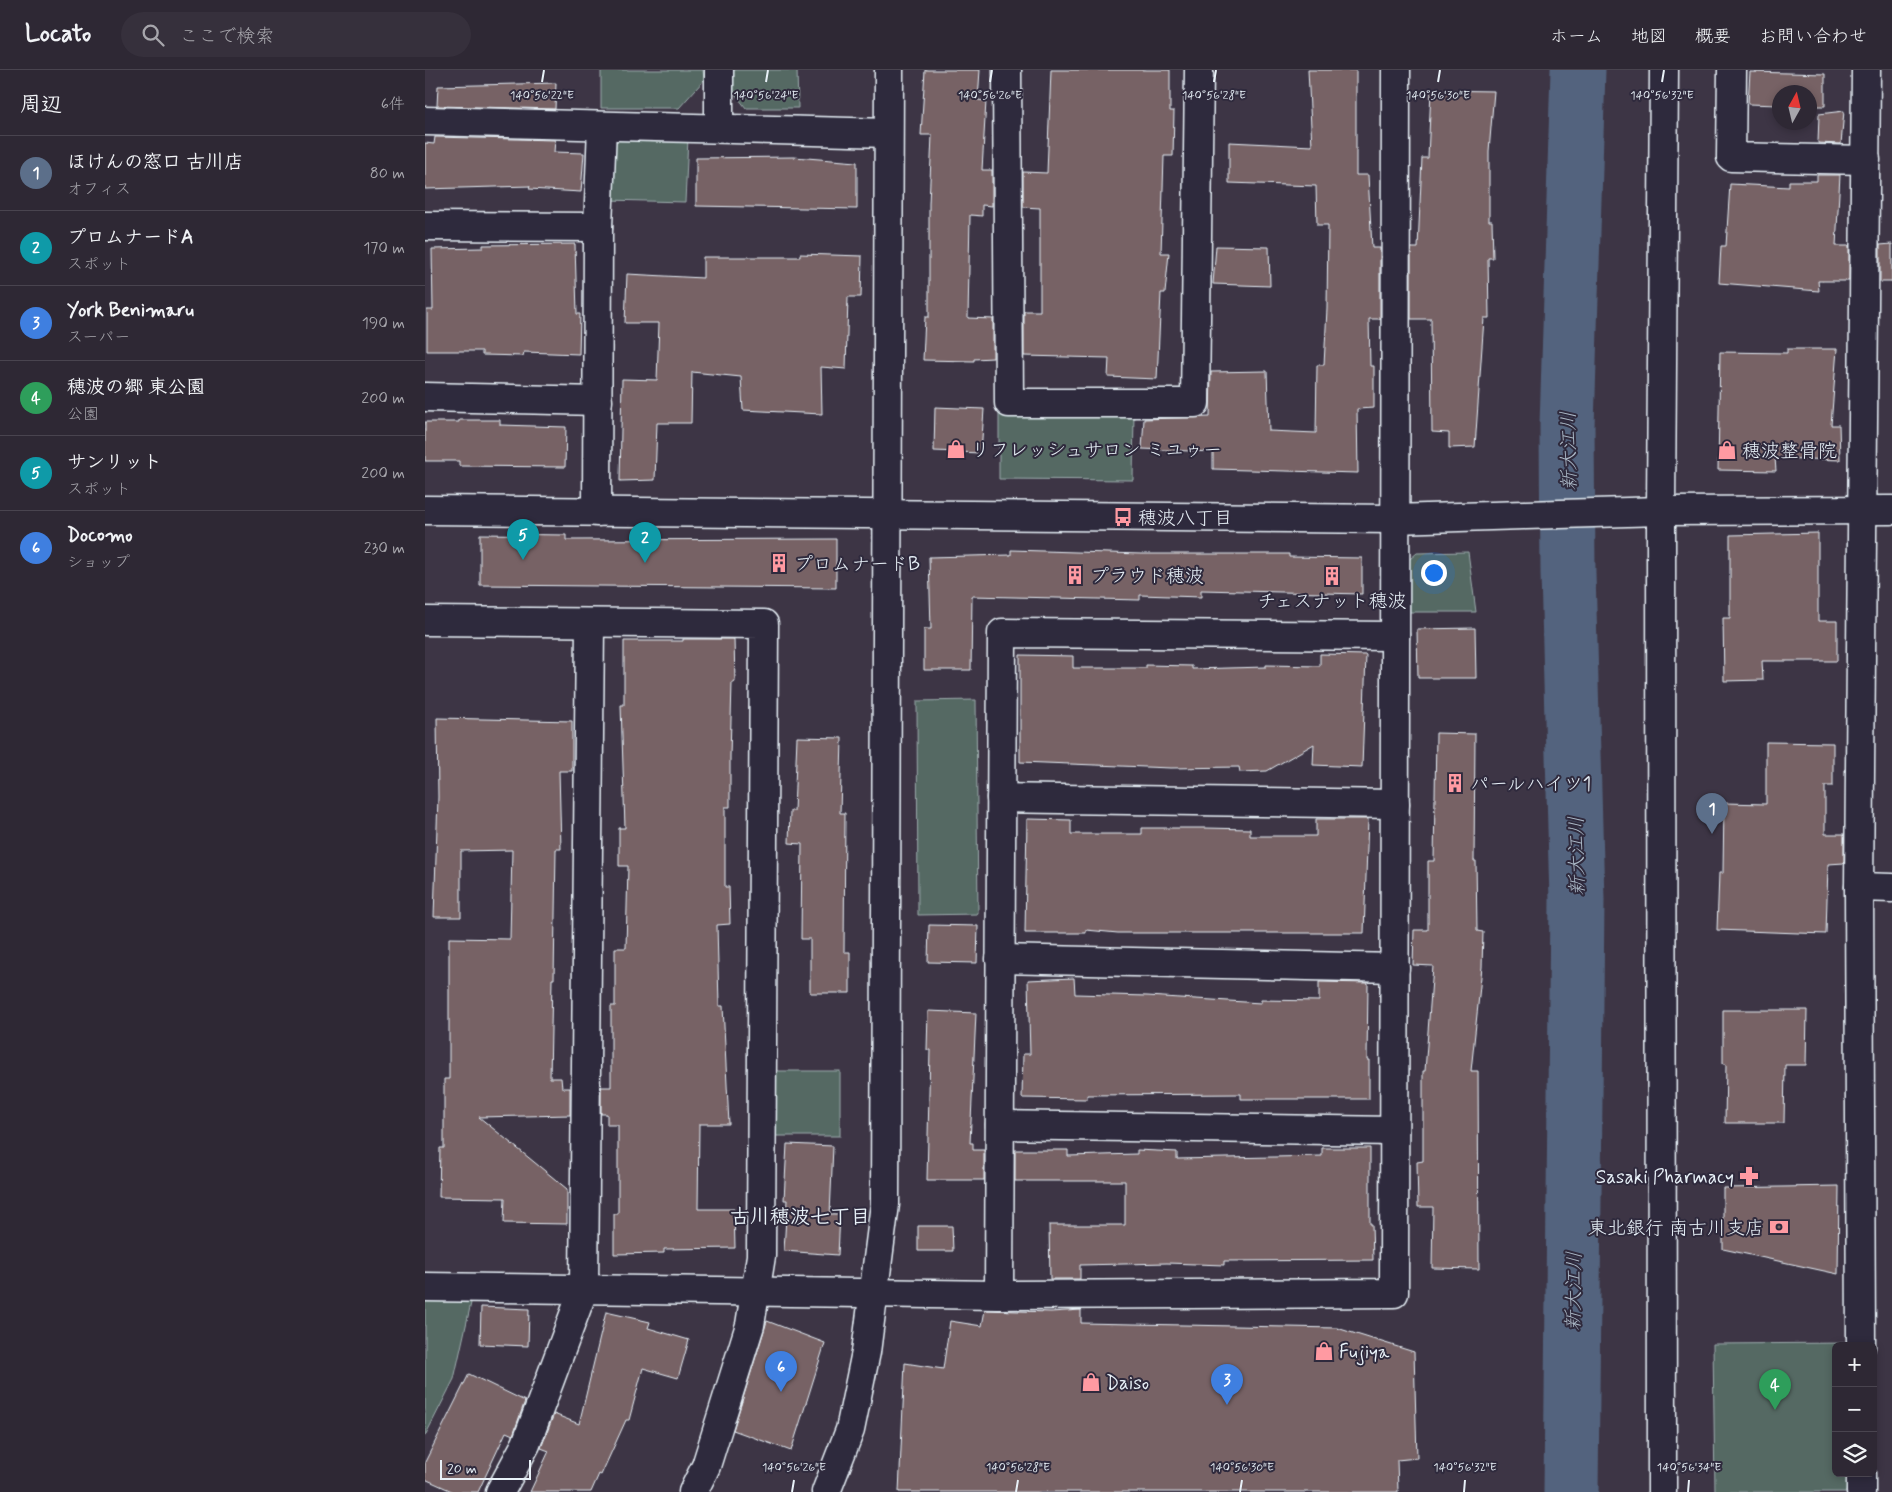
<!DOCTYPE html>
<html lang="ja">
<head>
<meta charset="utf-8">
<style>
  body { margin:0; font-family:Mynerve,"Klee One",sans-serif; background:#36303c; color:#f1f3f6 }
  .controls { position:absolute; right:15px; bottom:15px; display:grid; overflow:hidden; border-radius:8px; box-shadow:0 2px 8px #0003 }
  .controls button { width:45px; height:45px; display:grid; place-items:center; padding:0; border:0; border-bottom:1px solid #49444f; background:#2e2834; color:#f1f3f6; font:25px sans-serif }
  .compass { position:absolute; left:1347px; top:15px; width:45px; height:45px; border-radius:50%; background:#2e2834; box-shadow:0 2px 8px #0003; rotate:8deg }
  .scale { position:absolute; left:15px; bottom:12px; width:91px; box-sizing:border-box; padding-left:5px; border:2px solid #e8f1f8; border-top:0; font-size:14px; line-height:18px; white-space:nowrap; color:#e8f1f8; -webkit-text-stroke:4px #2f2a3d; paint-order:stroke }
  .you { position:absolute; left:1008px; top:502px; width:18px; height:18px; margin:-12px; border:4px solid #fff; border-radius:50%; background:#1a73e8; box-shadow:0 0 0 8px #1a73e833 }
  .badge { display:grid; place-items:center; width:32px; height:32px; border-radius:50%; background:#d6ab8b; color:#fff; font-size:16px; font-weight:700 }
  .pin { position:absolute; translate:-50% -41px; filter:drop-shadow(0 1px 2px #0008) }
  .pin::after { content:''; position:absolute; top:26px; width:18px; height:15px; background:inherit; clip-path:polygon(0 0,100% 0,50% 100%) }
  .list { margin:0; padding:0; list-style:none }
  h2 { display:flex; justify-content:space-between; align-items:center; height:65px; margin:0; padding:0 20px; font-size:21px }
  h2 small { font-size:16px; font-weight:400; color:#a7a6ac }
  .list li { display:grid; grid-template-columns:32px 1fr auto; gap:15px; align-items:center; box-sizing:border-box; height:75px; padding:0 20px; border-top:1px solid #49444f }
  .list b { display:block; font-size:19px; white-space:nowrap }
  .list p { margin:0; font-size:16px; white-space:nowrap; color:#a7a6ac }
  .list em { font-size:16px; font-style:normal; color:#a7a6ac }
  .icon { flex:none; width:28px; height:28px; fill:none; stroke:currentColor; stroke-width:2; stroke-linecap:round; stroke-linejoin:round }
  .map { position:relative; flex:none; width:1467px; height:1422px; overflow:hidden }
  header { display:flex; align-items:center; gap:30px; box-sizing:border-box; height:70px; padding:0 25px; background:#2e2834; border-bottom:1px solid #49444f }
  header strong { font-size:24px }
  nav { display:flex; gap:28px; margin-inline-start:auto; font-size:18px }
  .search { width:350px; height:45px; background:#36303c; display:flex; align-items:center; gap:12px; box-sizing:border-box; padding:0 18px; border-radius:28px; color:#a7a6ac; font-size:19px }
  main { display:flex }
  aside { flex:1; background:#2e2834 }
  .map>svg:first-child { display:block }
  .green { fill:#546964; stroke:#9eadae }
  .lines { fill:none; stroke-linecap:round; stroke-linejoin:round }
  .river { stroke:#53647e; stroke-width:55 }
  .building { fill:#776265; stroke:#e8f1f8 }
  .minor-casing { stroke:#e8f1f8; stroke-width:31 }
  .minor { stroke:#2f2a3d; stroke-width:28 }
  .ticks { fill:none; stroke:#e8f1f8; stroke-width:2 }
  .labels { text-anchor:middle; stroke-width:4; stroke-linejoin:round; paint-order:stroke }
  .poi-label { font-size:19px; fill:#e8f1f8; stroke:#2f2a3d; text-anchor:start }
  .water-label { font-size:20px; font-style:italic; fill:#acb9c7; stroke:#2f2a3d }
  .neighbourhood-label { font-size:20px; font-weight:bold; fill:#e8f1f8; stroke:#2f2a3d }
  .ticks-label { font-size:12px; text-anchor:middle; fill:#e8f1f8; stroke:#2f2a3d; stroke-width:4; stroke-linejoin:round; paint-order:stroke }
</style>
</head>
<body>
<header>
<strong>Locato</strong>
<div class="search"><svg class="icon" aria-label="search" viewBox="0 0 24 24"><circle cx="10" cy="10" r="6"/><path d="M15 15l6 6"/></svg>ここで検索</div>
<nav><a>ホーム</a><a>地図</a><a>概要</a><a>お問い合わせ</a></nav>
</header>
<main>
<aside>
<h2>周辺<small>6件</small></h2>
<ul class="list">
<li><span class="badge" style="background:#5c6f8a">1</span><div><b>ほけんの窓口 古川店</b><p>オフィス</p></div><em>80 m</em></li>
<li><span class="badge" style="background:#0f9aa8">2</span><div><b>プロムナードA</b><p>スポット</p></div><em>170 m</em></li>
<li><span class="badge" style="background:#3f7fe0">3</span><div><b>York Benimaru</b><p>スーパー</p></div><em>190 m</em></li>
<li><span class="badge" style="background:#2e9e5b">4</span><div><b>穂波の郷 東公園</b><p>公園</p></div><em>200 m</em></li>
<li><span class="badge" style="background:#0f9aa8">5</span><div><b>サンリット</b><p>スポット</p></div><em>200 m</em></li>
<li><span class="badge" style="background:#3f7fe0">6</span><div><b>Docomo</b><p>ショップ</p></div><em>230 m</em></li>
</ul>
</aside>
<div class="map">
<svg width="1467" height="1422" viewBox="0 0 1467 1422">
  <rect width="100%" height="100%" fill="#3d3545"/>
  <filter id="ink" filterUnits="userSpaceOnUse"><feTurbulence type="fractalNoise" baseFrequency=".02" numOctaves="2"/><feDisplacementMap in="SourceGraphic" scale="10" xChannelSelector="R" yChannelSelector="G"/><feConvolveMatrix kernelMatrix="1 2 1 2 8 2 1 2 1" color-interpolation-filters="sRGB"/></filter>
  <g filter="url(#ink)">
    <g class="green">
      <path d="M 176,0 L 278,0 L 279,10 L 254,38 L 176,38 Z"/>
      <path d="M 306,0 L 372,0 L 373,38 L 321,38 L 307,20 Z"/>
      <path d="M 199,64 L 263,68 L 260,132 L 183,130 L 185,75 Z"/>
      <path d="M 574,341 L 709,342 L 708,410 L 574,409 Z"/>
      <path d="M 1043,482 L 1051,542 L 979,542 L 979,494 L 992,483 Z"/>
      <path d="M 551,630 L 553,844 L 493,845 L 492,631 Z"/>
      <rect x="346" y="1001" width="69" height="65"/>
      <path d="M 0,1224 L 48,1224 L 29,1309 L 0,1366 Z"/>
      <path d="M 1425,1273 L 1425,1276 L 1411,1276 L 1411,1403 L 1426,1403 L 1426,1422 L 1290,1422 L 1288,1274 Z"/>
    </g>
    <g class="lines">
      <path class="river" d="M 1146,1422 L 1152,830 L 1143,503 L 1142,356 L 1153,0"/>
    </g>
    <g class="building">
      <path d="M 500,0 L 555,0 L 553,30 L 561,31 L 557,100 L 567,100 L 567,136 L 557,135 L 557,146 L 545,145 L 543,248 L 568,249 L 568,288 L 549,289 L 549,291 L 498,290 L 500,247 L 504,247 L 504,134 L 507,65 L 496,65 Z"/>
      <path d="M 626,0 L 745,0 L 745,41 L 749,41 L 748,86 L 739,86 L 736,183 L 744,183 L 740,223 L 736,223 L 732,309 L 683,307 L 684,288 L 599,286 L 599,241 L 615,241 L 615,138 L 598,137 L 598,102 L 622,103 Z"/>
      <path d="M 883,0 L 931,0 L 931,105 L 943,105 L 947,178 L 955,178 L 955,249 L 944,249 L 945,296 L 949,296 L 949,338 L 932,339 L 933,403 L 788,399 L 788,382 L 717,379 L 719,349 L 785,347 L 786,302 L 842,301 L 844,361 L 891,363 L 892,295 L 899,295 L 902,239 L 903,155 L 892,155 L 891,116 L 804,113 L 804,72 L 887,76 Z"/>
      <path d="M 1325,2 L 1400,4 L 1400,36 L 1384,36 L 1384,22 L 1354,22 L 1354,35 L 1323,34 Z"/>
      <path d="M 131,13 L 130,39 L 12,36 L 13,16 Z"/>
      <path d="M 1006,20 L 1069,21 L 1064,81 L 1064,151 L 1067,151 L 1068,188 L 1063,188 L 1064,248 L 1059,248 L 1050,377 L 1024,378 L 1024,363 L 1007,362 L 1006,249 L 986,249 L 986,178 L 993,178 L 997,88 L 1003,88 Z"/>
      <path d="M 1419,41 L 1416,74 L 1393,73 L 1394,44 Z"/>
      <path d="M 10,67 L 130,70 L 129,82 L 159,83 L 156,122 L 104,119 L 105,116 L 0,119 L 0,73 L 9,74 Z"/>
      <path d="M 369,87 L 432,92 L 432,139 L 271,136 L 271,88 Z"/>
      <path d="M 1392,105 L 1415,105 L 1411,176 L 1424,176 L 1424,211 L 1393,211 L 1394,221 L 1294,213 L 1296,176 L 1301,176 L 1305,114 L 1364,117 L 1364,111 L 1392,111 Z"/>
      <path d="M 150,174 L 152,244 L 155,244 L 154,284 L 99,282 L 98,286 L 57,285 L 57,281 L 2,281 L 2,240 L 8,240 L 7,179 L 58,178 L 58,175 Z"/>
      <path d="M 1467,174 L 1467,212 L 1455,212 L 1455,175 Z"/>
      <path d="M 791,176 L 844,177 L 845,216 L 788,214 Z"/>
      <path d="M 375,184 L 437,186 L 436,227 L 423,227 L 421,299 L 396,297 L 397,344 L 318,340 L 316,307 L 267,302 L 266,353 L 232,353 L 230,410 L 195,411 L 197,309 L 232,310 L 234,253 L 200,253 L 202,204 L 278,208 L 278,187 L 375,187 Z"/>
      <path d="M 1362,279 L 1412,279 L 1406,355 L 1414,355 L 1415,390 L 1350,388 L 1351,401 L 1293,400 L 1295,282 L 1362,283 Z"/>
      <path d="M 510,337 L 559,339 L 556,383 L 509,381 Z"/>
      <path d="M 34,350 L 75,350 L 75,355 L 141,357 L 140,397 L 34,396 L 34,391 L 0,391 L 0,352 L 34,352 Z"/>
      <path d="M 1393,463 L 1393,551 L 1412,551 L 1412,591 L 1337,591 L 1338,610 L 1299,611 L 1298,548 L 1305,548 L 1305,465 Z"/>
      <path d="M 55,464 L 141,465 L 141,470 L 411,469 L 411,518 L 55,515 Z"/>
      <path d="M 586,480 L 716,484 L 864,484 L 864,487 L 937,488 L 937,524 L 776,520 L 776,527 L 715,525 L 715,530 L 547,526 L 546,600 L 499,600 L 499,559 L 506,559 L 504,487 L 586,485 Z"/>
      <path d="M 1050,558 L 1051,608 L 993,608 L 992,559 Z"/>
      <path d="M 258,569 L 309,569 L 310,612 L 307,612 L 305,686 L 305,737 L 300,737 L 300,817 L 304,817 L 305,854 L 292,855 L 294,936 L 298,936 L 304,1054 L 274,1054 L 273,1139 L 309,1139 L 310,1178 L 239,1179 L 239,1183 L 189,1184 L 189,1144 L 193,1144 L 193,1055 L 182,1055 L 182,1044 L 176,1044 L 176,1017 L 186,1017 L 186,936 L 190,936 L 190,878 L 201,878 L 203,796 L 194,796 L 194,758 L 200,758 L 196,635 L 199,635 L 199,571 L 258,571 Z"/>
      <path d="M 895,584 L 941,585 L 937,697 L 888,695 L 889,674 L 842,701 L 815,702 L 814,697 L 746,698 L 595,692 L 595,585 L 648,586 L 648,598 L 721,598 L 721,595 L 767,596 L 767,599 L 841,597 L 841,595 L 895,596 Z"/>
      <path d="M 12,648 L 147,651 L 147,701 L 134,701 L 136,779 L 131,779 L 129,909 L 127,909 L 125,1008 L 136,1008 L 137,1018 L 145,1018 L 145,1045 L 54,1047 L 142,1119 L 142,1154 L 79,1153 L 80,1128 L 14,1127 L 15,1078 L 19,1078 L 19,1009 L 24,1009 L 24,868 L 85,869 L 87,780 L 36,781 L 36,847 L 9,847 L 13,727 Z"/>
      <path d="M 1011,663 L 1050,664 L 1049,791 L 1051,791 L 1052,861 L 1058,862 L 1057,897 L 1046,1001 L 1053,1001 L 1054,1199 L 1007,1198 L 1008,1137 L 993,1137 L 992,1092 L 998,1091 L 998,1001 L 1000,1001 L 1008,896 L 988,895 L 989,860 L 1003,860 L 1003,791 L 1009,791 Z"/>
      <path d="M 372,667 L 417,668 L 415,743 L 420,743 L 419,882 L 425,882 L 425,923 L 385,923 L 385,869 L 376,869 L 377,774 L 364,773 L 365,741 L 369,741 Z"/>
      <path d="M 1341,672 L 1408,673 L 1408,716 L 1400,716 L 1400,764 L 1419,764 L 1419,793 L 1403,794 L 1401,864 L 1292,860 L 1294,803 L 1298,803 L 1299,733 L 1341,734 Z"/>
      <path d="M 602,749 L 646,750 L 646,764 L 717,764 L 717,758 L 780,758 L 825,759 L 825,766 L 891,766 L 891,749 L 943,749 L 939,863 L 693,863 L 661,860 L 661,863 L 600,863 Z"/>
      <path d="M 504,855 L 553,856 L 552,893 L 503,892 Z"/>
      <path d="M 649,908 L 650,924 L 722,926 L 836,933 L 836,930 L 894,931 L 894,912 L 943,913 L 942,990 L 944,990 L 944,1029 L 816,1029 L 816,1024 L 662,1025 L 662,1029 L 597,1028 L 598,984 L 605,984 L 603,910 Z"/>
      <path d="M 1298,940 L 1382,940 L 1381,995 L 1360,995 L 1359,1053 L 1300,1053 L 1301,994 L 1298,994 Z"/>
      <path d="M 503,941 L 551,943 L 545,1073 L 548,1073 L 548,1080 L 559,1080 L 559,1110 L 502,1110 L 505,980 L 502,980 Z"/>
      <path d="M 362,1074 L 408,1076 L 405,1144 L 415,1144 L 413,1185 L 359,1181 L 362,1130 L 359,1130 Z"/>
      <path d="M 897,1078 L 945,1078 L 945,1154 L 947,1154 L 948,1190 L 799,1191 L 799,1195 L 742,1193 L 655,1195 L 655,1209 L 625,1209 L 624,1155 L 700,1155 L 700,1111 L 590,1111 L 590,1080 L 643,1080 L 643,1086 L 712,1084 L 712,1080 L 752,1082 L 752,1089 L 897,1086 Z"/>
      <path d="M 1414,1116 L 1413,1204 L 1298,1179 L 1298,1118 Z"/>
      <path d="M 493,1156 L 527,1156 L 528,1181 L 493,1181 Z"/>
      <path d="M 56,1237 L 104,1239 L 103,1276 L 55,1274 Z"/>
      <path d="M 560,1240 L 626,1242 L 656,1240 L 656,1253 L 912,1258 L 989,1282 L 992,1388 L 972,1390 L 973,1422 L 474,1422 L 480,1293 L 518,1299 L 525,1251 L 557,1256 Z"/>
      <path d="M 181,1242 L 225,1252 L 223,1258 L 264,1270 L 253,1308 L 218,1298 L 204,1350 L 201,1350 L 176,1405 L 174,1404 L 166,1422 L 105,1422 L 124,1381 L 116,1378 L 129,1344 L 154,1354 Z"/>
      <path d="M 342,1251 L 400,1273 L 366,1381 L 308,1360 Z"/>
      <path d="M 44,1304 L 100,1331 L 88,1365 L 81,1362 L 53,1422 L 29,1422 L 0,1409 L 0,1392 Z"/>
    </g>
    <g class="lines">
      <g class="minor-casing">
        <g id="minor">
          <path d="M 294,0 L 294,58"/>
          <path d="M 582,0 L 584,333 L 770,333 L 774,0"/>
          <path d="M 1307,0 L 1306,87 L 1441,90"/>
          <path d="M 0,51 L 463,63"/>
          <path d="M 0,156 L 173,157"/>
          <path d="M 0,327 L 173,331"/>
          <path d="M 0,440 L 969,449 L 1236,441 L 1467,440"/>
          <path d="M 172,442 L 173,157 L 177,57"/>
          <path d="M 0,551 L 339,554 L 336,1186 L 325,1255 L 281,1396 L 268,1422"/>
          <path d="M 576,728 L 970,734"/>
          <path d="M 1434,817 L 1467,818"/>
          <path d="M 575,889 L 970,898"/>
          <path d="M 575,1055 L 969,1061"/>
          <path d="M 0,1217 L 574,1225 L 969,1223 L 971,0"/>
          <path d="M 574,1225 L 577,563 L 970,566"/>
          <path d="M 1436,1276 L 1434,817 L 1441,0"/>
          <path d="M 1436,1403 L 1436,1422"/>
          <path d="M 75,1422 L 101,1374 L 159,1218 L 165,553"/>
          <path d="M 401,1422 L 425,1360 L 441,1282 L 460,1134 L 464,0"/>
          <path d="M 1237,1422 L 1236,441 L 1239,0"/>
        </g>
      </g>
      <use href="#minor" class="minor"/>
    </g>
  </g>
  <path class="ticks" d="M 117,12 L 119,0M 341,12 L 343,0M 565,12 L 567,0M 789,12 L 791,0M 1013,12 L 1015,0M 1237,12 L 1239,0M 367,1422 L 369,1410M 591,1422 L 593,1410M 815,1422 L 817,1410M 1039,1422 L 1040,1410M 1263,1422 L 1264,1410"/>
  <defs>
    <g id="shop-bare" transform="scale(1.5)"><path d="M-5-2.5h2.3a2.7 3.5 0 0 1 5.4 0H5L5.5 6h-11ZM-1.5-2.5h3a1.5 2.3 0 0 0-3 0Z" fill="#ff9aa2" stroke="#2f2a3d" stroke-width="2.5" paint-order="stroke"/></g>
    <g id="bus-bare" transform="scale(1.5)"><path d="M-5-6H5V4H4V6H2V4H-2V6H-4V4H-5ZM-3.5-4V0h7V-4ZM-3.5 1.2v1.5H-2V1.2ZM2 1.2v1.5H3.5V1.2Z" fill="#ff9aa2" stroke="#2f2a3d" stroke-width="2.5" paint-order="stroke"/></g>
    <g id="building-bare" transform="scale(1.5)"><path d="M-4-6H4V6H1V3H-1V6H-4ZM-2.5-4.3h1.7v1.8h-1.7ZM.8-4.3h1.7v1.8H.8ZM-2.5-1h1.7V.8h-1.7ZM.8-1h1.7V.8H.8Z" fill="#ff9aa2" stroke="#2f2a3d" stroke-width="2.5" paint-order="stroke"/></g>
    <g id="pharmacy-bare" transform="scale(1.5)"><path d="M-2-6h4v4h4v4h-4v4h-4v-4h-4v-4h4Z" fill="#ff9aa2" stroke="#2f2a3d" stroke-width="2.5" paint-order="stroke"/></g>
    <g id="bank-bare" transform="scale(1.5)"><path d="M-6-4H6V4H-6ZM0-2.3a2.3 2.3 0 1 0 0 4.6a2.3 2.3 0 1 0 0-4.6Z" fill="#ff9aa2" stroke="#2f2a3d" stroke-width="2.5" paint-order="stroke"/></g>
  </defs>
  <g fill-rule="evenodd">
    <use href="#shop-bare" x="531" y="379"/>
    <use href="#shop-bare" x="1302" y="380"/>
    <use href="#bus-bare" x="698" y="447"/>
    <use href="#building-bare" x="354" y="493"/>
    <use href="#building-bare" x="650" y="505"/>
    <use href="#building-bare" x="907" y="506"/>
    <use href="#building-bare" x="1030" y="713"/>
    <use href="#pharmacy-bare" x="1324" y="1106"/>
    <use href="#bank-bare" x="1354" y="1157"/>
    <use href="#shop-bare" x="899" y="1281"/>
    <use href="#shop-bare" x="666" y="1312"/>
  </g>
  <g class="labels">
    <g class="poi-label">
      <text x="546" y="386">リフレッシュサロン ミユゥー</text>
      <text x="1317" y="387">穂波整骨院</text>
      <text x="713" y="454">穂波八丁目</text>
      <text x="369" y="500">プロムナードB</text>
      <text x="665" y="512">プラウド穂波</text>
      <text x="907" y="537" text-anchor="middle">チェスナット穂波</text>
      <text x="1045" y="720">パールハイツ1</text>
      <text x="1309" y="1113" text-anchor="end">Sasaki Pharmacy</text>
      <text x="1339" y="1164" text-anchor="end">東北銀行 南古川支店</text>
      <text x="914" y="1288">Fujiya</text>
      <text x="681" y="1319">Daiso</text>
    </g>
    <g class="water-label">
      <text transform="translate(1143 381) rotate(-91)" y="7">新大江川</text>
      <text transform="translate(1151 786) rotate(-91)" y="7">新大江川</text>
      <text transform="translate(1148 1221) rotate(-89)" y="7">新大江川</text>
    </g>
    <g class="neighbourhood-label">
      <text x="375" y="1153">古川穂波七丁目</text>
    </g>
  </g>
  <g class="ticks-label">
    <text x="117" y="29">140°56'22"E</text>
    <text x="341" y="29">140°56'24"E</text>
    <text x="565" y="29">140°56'26"E</text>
    <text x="789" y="29">140°56'28"E</text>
    <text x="1013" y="29">140°56'30"E</text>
    <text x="1237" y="29">140°56'32"E</text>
    <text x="369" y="1401">140°56'26"E</text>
    <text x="593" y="1401">140°56'28"E</text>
    <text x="817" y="1401">140°56'30"E</text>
    <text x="1040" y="1401">140°56'32"E</text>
    <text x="1264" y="1401">140°56'34"E</text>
  </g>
</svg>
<div class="controls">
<button>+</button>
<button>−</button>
<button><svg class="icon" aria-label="layers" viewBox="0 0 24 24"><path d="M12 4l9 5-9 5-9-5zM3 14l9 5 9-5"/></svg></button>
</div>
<svg class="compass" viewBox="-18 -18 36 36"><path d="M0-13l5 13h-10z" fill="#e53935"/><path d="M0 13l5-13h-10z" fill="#a7a6ac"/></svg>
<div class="scale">20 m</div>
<div class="you"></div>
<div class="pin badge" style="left:1287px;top:764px;background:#5c6f8a">1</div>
<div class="pin badge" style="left:220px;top:493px;background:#0f9aa8">2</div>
<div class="pin badge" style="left:802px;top:1335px;background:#3f7fe0">3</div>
<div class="pin badge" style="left:1350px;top:1340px;background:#2e9e5b">4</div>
<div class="pin badge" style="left:98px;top:490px;background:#0f9aa8">5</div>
<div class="pin badge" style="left:356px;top:1322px;background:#3f7fe0">6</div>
</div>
</main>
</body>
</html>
